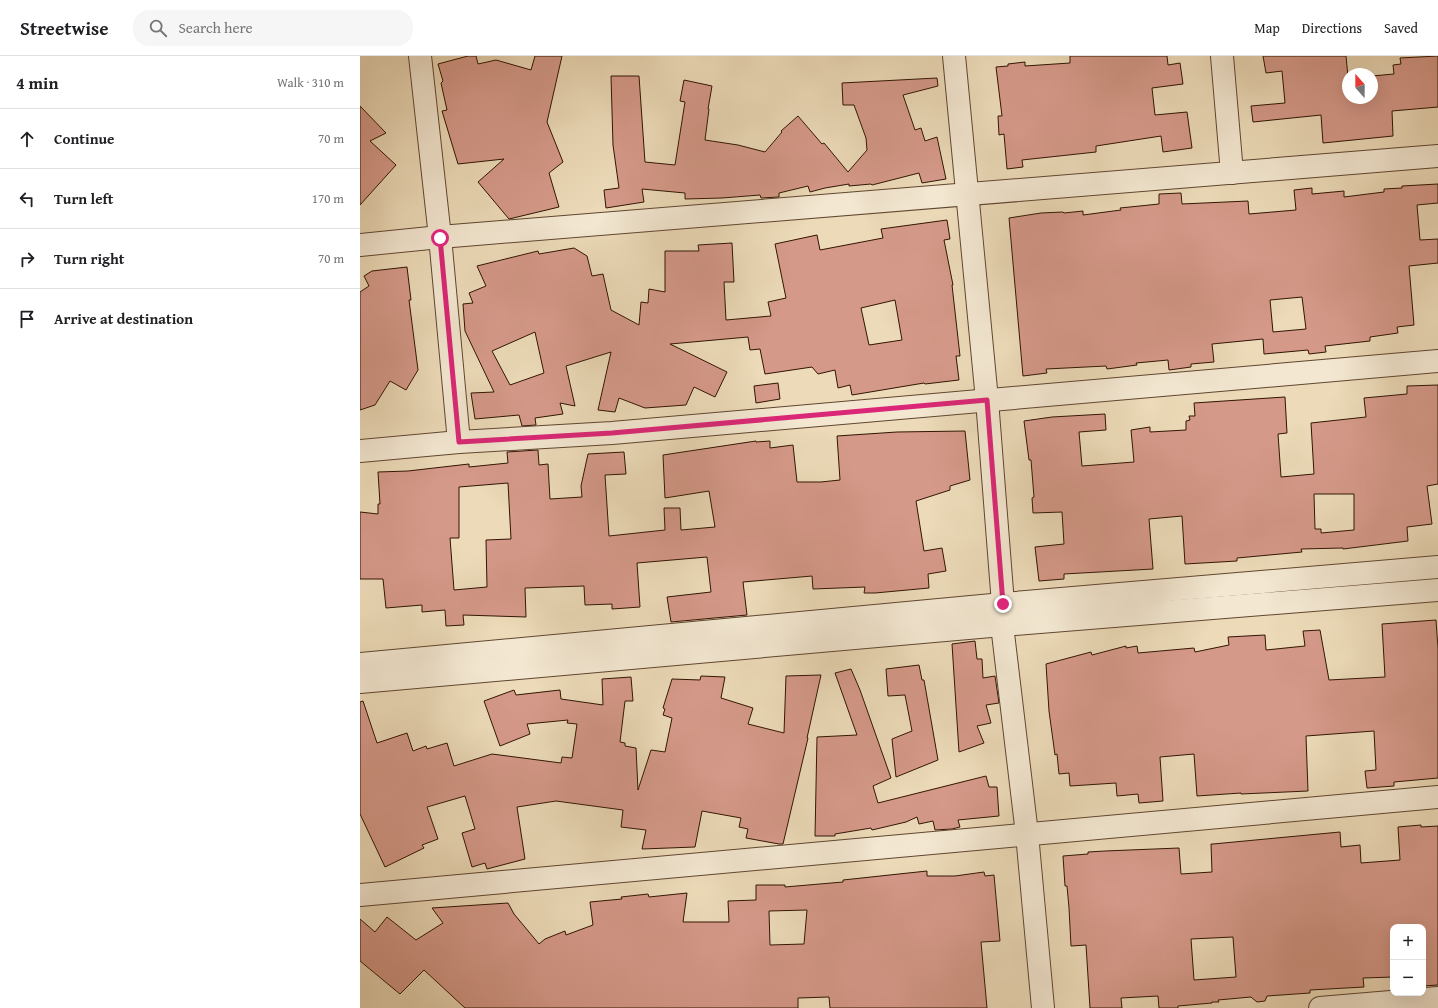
<!DOCTYPE html>
<html lang="en">
<head>
<meta charset="utf-8">
<style>
  body { margin:0; font-family:"Gentium Book Plus",serif; background:#f6f6f6; color:#202124 }
  .controls { position:absolute; right:12px; bottom:12px; display:grid; overflow:hidden; border-radius:8px; box-shadow:0 4px 16px #0002 }
  .controls button { width:36px; height:36px; display:grid; place-items:center; padding:0; border:0; border-bottom:1px solid #e0e0e0; background:#fff; color:#202124; font:20px sans-serif }
  .compass { position:absolute; left:982px; top:12px; width:36px; height:36px; border-radius:50%; background:#fff; box-shadow:0 4px 16px #0002; rotate:339deg }
  .stop { position:absolute; width:12px; height:12px; margin:-9px; border:3px solid #db2777; border-radius:50%; background:#fff }
  .stop.end { background:#db2777; border-color:#fff; box-shadow:0 1px 4px #0008 }
  .list { margin:0; padding:0; list-style:none }
  h2 { display:flex; justify-content:space-between; align-items:center; height:52px; margin:0; padding:0 16px; font-size:17px }
  h2 small { font-size:13px; font-weight:400; color:#757577 }
  .list li { display:grid; grid-template-columns:26px 1fr auto; gap:12px; align-items:center; box-sizing:border-box; height:60px; padding:0 16px; border-top:1px solid #e0e0e0 }
  .list b { display:block; font-size:15px; white-space:nowrap }
  .list em { font-size:13px; font-style:normal; color:#757577 }
  .icon { flex:none; width:22px; height:22px; fill:none; stroke:currentColor; stroke-width:2; stroke-linecap:round; stroke-linejoin:round }
  .map { position:relative; flex:none; width:1078px; height:952px; overflow:hidden }
  header { display:flex; align-items:center; gap:24px; box-sizing:border-box; height:56px; padding:0 20px; background:#fff; border-bottom:1px solid #e0e0e0 }
  header strong { font-size:19px }
  nav { display:flex; gap:22px; margin-inline-start:auto; font-size:14px }
  .search { width:280px; height:36px; background:#f6f6f6; display:flex; align-items:center; gap:10px; box-sizing:border-box; padding:0 14px; border-radius:16px; color:#757577; font-size:15px }
  main { display:flex }
  aside { flex:1; background:#fff }
  .map>svg:first-child { display:block }
  .building { fill:#d59989; stroke:#311403; fill-rule:evenodd }
  .lines { fill:none; stroke-linecap:round; stroke-linejoin:round }
  .minor-casing { stroke:#604630; stroke-width:24 }
  .minor { stroke:#f3e7d1; stroke-width:22 }
  .route { stroke:#db2777; stroke-width:5 }
</style>
</head>
<body>
<header>
<strong>Streetwise</strong>
<div class="search"><svg class="icon" aria-label="search" viewBox="0 0 24 24"><circle cx="10" cy="10" r="6"/><path d="M15 15l6 6"/></svg>Search here</div>
<nav><a>Map</a><a>Directions</a><a>Saved</a></nav>
</header>
<main>
<aside>
<h2>4 min<small>Walk · 310 m</small></h2>
<ul class="list">
<li><svg class="icon" aria-label="ahead" viewBox="0 0 24 24"><path d="M12 20V5M6 11l6-6 6 6"/></svg><div><b>Continue</b></div><em>70 m</em></li>
<li><svg class="icon" aria-label="left" viewBox="0 0 24 24"><path d="M17 20v-9H6M10 6l-5 5 5 5"/></svg><div><b>Turn left</b></div><em>170 m</em></li>
<li><svg class="icon" aria-label="right" viewBox="0 0 24 24"><path d="M7 20v-9h11M14 6l5 5-5 5"/></svg><div><b>Turn right</b></div><em>70 m</em></li>
<li><svg class="icon" aria-label="arrive" viewBox="0 0 24 24"><path d="M6 21V4h12l-3 4 3 4H6"/></svg><div><b>Arrive at destination</b></div></li>
</ul>
</aside>
<div class="map">
<svg width="1078" height="952" viewBox="0 0 1078 952">
  <rect width="100%" height="100%" fill="#ecdab8"/>
  <filter id="stains"><feTurbulence type="fractalNoise" baseFrequency=".005" numOctaves="4"/><feColorMatrix values="0 0 0 0 .2 0 0 0 0 .09 0 0 0 0 .02 0 0 0 .5 -.17"/></filter>
  <radialGradient id="worn" r=".72"><stop offset=".6" stop-color="#630" stop-opacity="0"/><stop offset="1" stop-color="#630" stop-opacity=".3"/></radialGradient>
  <g class="building">
    <path d="M 108,0 L 116,0 L 118,8 L 136,4 L 171,14 L 175,0 L 202,0 L 187,66 L 203,106 L 189,117 L 199,151 L 149,163 L 118,126 L 144,103 L 98,108 L 82,55 L 87,54 L 81,27 L 83,25 L 78,8 Z"/>
    <path d="M 710,0 L 807,0 L 808,9 L 820,7 L 823,28 L 792,32 L 795,59 L 827,56 L 832,92 L 803,96 L 801,80 L 736,90 L 736,96 L 662,104 L 663,111 L 647,113 L 644,78 L 639,79 L 638,60 L 642,60 L 636,11 L 648,10 L 648,8 L 665,6 L 665,10 L 710,7 Z"/>
    <path d="M 903,0 L 986,0 L 988,21 L 988,42 L 1012,42 L 1012,20 L 1034,18 L 1033,9 L 1041,8 L 1040,2 L 1078,0 L 1078,51 L 1032,55 L 1033,80 L 963,87 L 961,59 L 893,66 L 891,50 L 925,47 L 922,15 L 906,17 Z"/>
    <path d="M 251,20 L 279,20 L 285,106 L 315,109 L 325,46 L 320,45 L 324,24 L 352,30 L 348,53 L 349,53 L 345,84 L 378,89 L 405,96 L 422,76 L 421,75 L 438,60 L 462,88 L 464,87 L 488,116 L 507,94 L 506,82 L 494,49 L 483,49 L 482,27 L 577,22 L 578,30 L 543,39 L 555,74 L 561,72 L 565,85 L 577,81 L 586,123 L 562,127 L 559,117 L 512,129 L 511,128 L 489,130 L 489,128 L 465,132 L 450,136 L 448,130 L 419,137 L 419,141 L 401,142 L 400,139 L 362,142 L 325,143 L 325,137 L 282,133 L 284,146 L 246,152 L 244,134 L 259,132 L 253,89 Z"/>
    <path d="M 0,50 L 26,77 L 10,85 L 36,109 L 0,149 Z"/>
    <path d="M 1078,128 L 1078,147 L 1057,149 L 1060,184 L 1078,183 L 1078,207 L 1049,210 L 1054,269 L 1037,271 L 1038,277 L 1010,281 L 1010,285 L 965,290 L 966,296 L 949,298 L 948,294 L 904,298 L 903,283 L 852,288 L 854,306 L 831,308 L 831,311 L 809,314 L 808,304 L 776,307 L 777,309 L 747,313 L 746,310 L 686,313 L 687,317 L 663,320 L 649,162 L 681,157 L 703,156 L 704,157 L 723,155 L 723,159 L 761,154 L 760,152 L 799,148 L 799,138 L 821,137 L 822,148 L 888,145 L 889,158 L 936,154 L 934,134 L 952,132 L 952,138 L 984,135 L 984,141 L 1024,136 L 1024,133 L 1042,132 L 1042,130 ZM 942,241 L 946,273 L 913,276 L 910,244 Z"/>
    <path d="M 587,164 L 590,183 L 584,184 L 593,229 L 592,229 L 600,300 L 596,300 L 599,324 L 565,328 L 564,327 L 492,339 L 490,329 L 478,332 L 475,314 L 458,318 L 452,311 L 405,318 L 400,293 L 390,294 L 388,281 L 310,288 L 367,316 L 355,341 L 334,331 L 326,349 L 285,352 L 259,342 L 255,356 L 238,354 L 251,296 L 206,310 L 215,350 L 200,347 L 203,358 L 175,362 L 176,369 L 162,370 L 159,359 L 115,363 L 111,337 L 134,336 L 105,275 L 103,248 L 113,247 L 109,237 L 126,230 L 117,210 L 178,195 L 179,198 L 214,192 L 227,200 L 232,220 L 243,218 L 251,254 L 279,269 L 281,246 L 288,247 L 289,233 L 305,236 L 305,195 L 339,195 L 338,189 L 372,187 L 374,226 L 364,226 L 366,264 L 411,260 L 408,246 L 426,242 L 415,188 L 457,179 L 460,194 L 523,182 L 521,173 ZM 535,244 L 542,284 L 509,289 L 501,252 ZM 175,276 L 184,317 L 150,329 L 132,295 Z"/>
    <path d="M 47,211 L 51,244 L 49,244 L 58,314 L 46,334 L 30,325 L 15,349 L 0,354 L 0,236 L 9,230 L 4,220 L 12,215 Z"/>
    <path d="M 418,327 L 420,343 L 396,347 L 394,330 Z"/>
    <path d="M 1078,329 L 1078,428 L 1067,430 L 1072,468 L 1047,471 L 1048,485 L 983,493 L 983,492 L 941,493 L 942,496 L 877,502 L 877,505 L 825,508 L 822,460 L 789,463 L 793,513 L 704,518 L 704,523 L 679,525 L 675,491 L 704,488 L 702,456 L 673,457 L 672,442 L 674,441 L 671,404 L 669,404 L 664,365 L 692,361 L 745,358 L 746,374 L 719,376 L 722,410 L 774,406 L 771,374 L 790,371 L 790,376 L 826,374 L 826,365 L 830,364 L 829,360 L 835,360 L 834,347 L 925,341 L 927,377 L 918,378 L 921,421 L 954,418 L 951,367 L 1006,361 L 1004,342 L 1047,338 L 1047,330 ZM 954,438 L 994,438 L 994,474 L 961,477 L 961,473 L 955,473 Z"/>
    <path d="M 605,375 L 610,424 L 590,430 L 590,434 L 556,445 L 564,495 L 582,492 L 586,515 L 568,518 L 569,532 L 515,537 L 504,537 L 505,531 L 453,533 L 452,520 L 383,526 L 387,559 L 311,566 L 307,541 L 351,536 L 347,501 L 277,507 L 280,551 L 252,553 L 252,548 L 225,549 L 224,530 L 165,532 L 166,561 L 103,559 L 104,569 L 86,570 L 85,554 L 62,556 L 62,549 L 26,552 L 23,523 L 0,523 L 0,456 L 18,458 L 18,448 L 20,448 L 18,416 L 48,415 L 109,408 L 109,411 L 148,407 L 147,396 L 178,394 L 179,409 L 188,408 L 190,443 L 222,441 L 221,430 L 228,398 L 264,396 L 266,418 L 245,419 L 249,480 L 305,474 L 304,452 L 320,452 L 321,474 L 355,471 L 349,435 L 305,442 L 303,399 L 396,385 L 396,386 L 410,385 L 410,392 L 433,389 L 437,426 L 461,426 L 480,424 L 477,380 L 537,376 ZM 148,427 L 151,483 L 126,484 L 127,531 L 94,534 L 90,482 L 99,482 L 99,431 Z"/>
    <path d="M 1076,564 L 1078,592 L 1078,722 L 1034,726 L 1034,730 L 1007,732 L 1005,715 L 1016,714 L 1014,675 L 946,680 L 948,735 L 881,738 L 881,737 L 837,740 L 834,698 L 800,701 L 803,745 L 779,747 L 778,738 L 757,740 L 756,727 L 710,730 L 709,717 L 699,718 L 697,698 L 695,699 L 689,655 L 686,608 L 731,596 L 732,599 L 766,590 L 766,592 L 777,590 L 778,597 L 834,592 L 835,596 L 869,589 L 868,581 L 905,579 L 906,594 L 945,590 L 943,575 L 960,574 L 969,624 L 1025,621 L 1022,568 Z"/>
    <path d="M 615,585 L 617,603 L 622,603 L 623,622 L 635,620 L 639,647 L 626,649 L 631,667 L 617,670 L 624,687 L 599,696 L 592,588 Z"/>
    <path d="M 559,609 L 562,624 L 564,624 L 578,704 L 536,721 L 532,683 L 552,675 L 545,639 L 528,640 L 526,613 Z"/>
    <path d="M 491,613 L 500,634 L 531,722 L 513,730 L 518,747 L 626,720 L 629,731 L 637,731 L 639,760 L 598,764 L 600,771 L 592,773 L 575,774 L 573,765 L 559,768 L 557,761 L 546,766 L 512,774 L 511,772 L 475,778 L 475,780 L 455,780 L 457,681 L 497,679 L 475,617 Z"/>
    <path d="M 461,619 L 447,682 L 448,682 L 423,788 L 419,788 L 386,782 L 388,773 L 379,771 L 381,762 L 342,755 L 335,791 L 282,793 L 286,774 L 261,771 L 263,754 L 196,745 L 157,751 L 165,803 L 127,813 L 125,807 L 112,811 L 102,777 L 115,773 L 105,740 L 67,751 L 78,783 L 62,789 L 64,792 L 25,811 L 0,758 L 0,646 L 3,645 L 17,687 L 47,677 L 53,695 L 66,690 L 67,693 L 87,687 L 94,710 L 132,698 L 201,707 L 202,701 L 212,702 L 217,668 L 207,667 L 208,664 L 167,668 L 170,678 L 140,690 L 124,645 L 154,634 L 156,639 L 200,634 L 201,643 L 243,649 L 242,623 L 271,621 L 273,645 L 265,645 L 260,686 L 265,687 L 265,690 L 276,692 L 278,734 L 291,694 L 305,696 L 312,662 L 303,659 L 305,653 L 303,652 L 312,623 L 340,624 L 341,620 L 365,621 L 361,642 L 393,652 L 388,668 L 424,677 L 426,620 Z"/>
    <path d="M 1061,769 L 1061,771 L 1078,770 L 1078,929 L 1063,930 L 1063,871 L 1033,871 L 1033,921 L 1003,922 L 1004,931 L 950,934 L 950,937 L 907,940 L 905,945 L 897,946 L 891,941 L 858,944 L 859,946 L 852,946 L 852,947 L 818,950 L 818,952 L 799,952 L 798,940 L 761,942 L 762,952 L 730,952 L 726,889 L 711,890 L 709,852 L 707,830 L 705,830 L 703,800 L 728,798 L 728,796 L 745,795 L 819,792 L 821,818 L 852,816 L 851,788 L 853,788 L 980,776 L 981,791 L 1000,789 L 1001,807 L 1040,804 L 1038,771 ZM 873,881 L 876,921 L 834,924 L 831,883 Z"/>
    <path d="M 567,815 L 567,820 L 595,820 L 624,816 L 625,820 L 634,819 L 640,885 L 621,886 L 627,952 L 470,952 L 469,941 L 438,942 L 438,952 L 105,952 L 64,914 L 40,938 L 0,905 L 0,863 L 15,876 L 27,861 L 56,884 L 83,867 L 72,852 L 148,847 L 154,858 L 179,888 L 185,883 L 205,875 L 206,879 L 233,869 L 230,846 L 262,843 L 261,841 L 288,838 L 289,841 L 327,837 L 323,866 L 369,866 L 368,845 L 396,844 L 396,829 L 425,829 L 425,831 L 483,826 L 483,824 ZM 447,854 L 444,888 L 410,889 L 409,855 Z"/>
  </g>
  <g class="lines">
    <g class="minor-casing">
      <g id="minor">
        <path d="M 60,0 L 80,181 L 99,386"/>
        <path d="M 594,0 L 627,344 L 643,548"/>
        <path d="M 862,0 L 872,117"/>
        <path d="M 0,189 L 80,181 L 1078,100"/>
        <path d="M 0,395 L 99,386 L 252,377 L 1078,305"/>
        <path d="M 642,569 L 667,778 L 683,952"/>
        <path d="M 0,608 L 643,548 L 1078,511"/>
        <path d="M 0,626 L 642,569 L 1078,534"/>
        <path d="M 0,839 L 1078,741"/>
        <path d="M 960,952 L 1078,942"/>
      </g>
    </g>
    <use href="#minor" class="minor"/>
  </g>
  <g class="lines">
    <path class="route" d="M 80,182 L 99,386 L 252,377 L 627,344 L 643,548"/>
  </g>
  <rect width="100%" height="100%" filter="url(#stains)"/>
  <rect width="100%" height="100%" fill="url(#worn)"/>
</svg>
<div class="controls">
<button>+</button>
<button>−</button>
</div>
<svg class="compass" viewBox="-18 -18 36 36"><path d="M0-13l5 13h-10z" fill="#e53935"/><path d="M0 13l5-13h-10z" fill="#757577"/></svg>
<div class="stop" style="left:80px;top:182px"></div>
<div class="stop end" style="left:643px;top:548px"></div>
</div>
</main>
</body>
</html>
